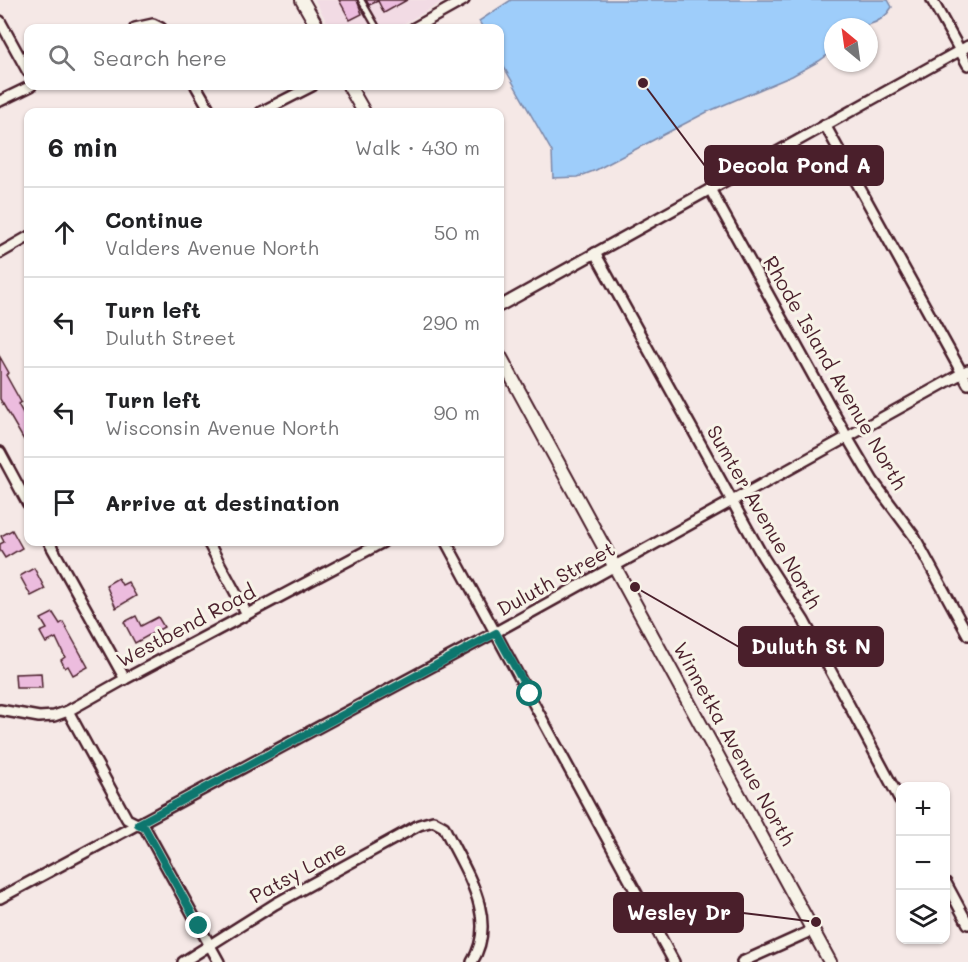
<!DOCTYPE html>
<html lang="en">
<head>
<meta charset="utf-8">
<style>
  body { margin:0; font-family:Mali,sans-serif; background:#f2f2f2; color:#202124 }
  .controls { position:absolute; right:18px; bottom:18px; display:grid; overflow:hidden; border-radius:12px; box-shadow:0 2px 4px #0004 }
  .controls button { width:54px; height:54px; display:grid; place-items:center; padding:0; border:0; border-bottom:2px solid #e0e0e0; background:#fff; color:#202124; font:30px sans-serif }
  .compass { position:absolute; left:824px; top:18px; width:54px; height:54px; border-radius:50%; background:#fff; box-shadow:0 2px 4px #0004; rotate:331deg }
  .stop { position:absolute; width:18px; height:18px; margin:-14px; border:4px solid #0f766e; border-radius:50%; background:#fff }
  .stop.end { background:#0f766e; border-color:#fff; box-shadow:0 2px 6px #0008 }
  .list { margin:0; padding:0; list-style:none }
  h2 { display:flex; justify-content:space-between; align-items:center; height:78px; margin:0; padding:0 24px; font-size:26px }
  h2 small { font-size:20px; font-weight:400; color:#757577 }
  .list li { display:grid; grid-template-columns:39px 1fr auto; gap:18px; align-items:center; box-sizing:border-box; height:90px; padding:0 24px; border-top:2px solid #e0e0e0 }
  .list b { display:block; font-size:22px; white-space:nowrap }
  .list p { margin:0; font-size:20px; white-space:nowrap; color:#757577 }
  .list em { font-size:20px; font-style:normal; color:#757577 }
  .icon { flex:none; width:33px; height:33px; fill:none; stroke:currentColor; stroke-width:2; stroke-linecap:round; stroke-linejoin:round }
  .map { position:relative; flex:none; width:968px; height:962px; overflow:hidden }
  .search { position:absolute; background:#fff; box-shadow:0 2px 4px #0004; left:24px; top:24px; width:480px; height:66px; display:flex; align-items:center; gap:15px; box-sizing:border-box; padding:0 21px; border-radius:12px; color:#757577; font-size:22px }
  .panel { position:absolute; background:#fff; box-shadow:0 2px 4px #0004; left:24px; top:108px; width:480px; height:438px; border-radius:12px }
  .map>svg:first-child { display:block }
  .built { fill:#f2dbe4 }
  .water { fill:#9ecdfa; stroke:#7c87a7; stroke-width:1.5 }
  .building { fill:#ecbcde; stroke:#4a1f2b; stroke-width:1.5 }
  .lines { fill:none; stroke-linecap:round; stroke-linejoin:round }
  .lane-casing { stroke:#4a1f2b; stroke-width:9 }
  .street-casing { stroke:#4a1f2b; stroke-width:14 }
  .secondary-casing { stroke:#4a1f2b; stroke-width:16 }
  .lane { stroke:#f7f3e8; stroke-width:4.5 }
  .street { stroke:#f7f3e8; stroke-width:9 }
  .secondary { stroke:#f7f3e8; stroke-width:12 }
  .route { stroke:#0f766e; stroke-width:8 }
  .labels { text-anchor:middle; stroke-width:6; stroke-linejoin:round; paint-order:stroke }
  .street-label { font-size:20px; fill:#4a1f2b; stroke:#f7f3e8 }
  .leader { fill:none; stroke:#4a1f2b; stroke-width:2 }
  .callout-dot { fill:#4a1f2b; stroke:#f7f3e8; stroke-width:2 }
  .callout { fill:#4a1f2b; stroke:#4a1f2b; stroke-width:2 }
  .callout-label { font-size:21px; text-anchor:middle; font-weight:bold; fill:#fff }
</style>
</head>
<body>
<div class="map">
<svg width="968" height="962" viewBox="0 0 968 962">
  <rect width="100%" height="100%" fill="#f5e8e6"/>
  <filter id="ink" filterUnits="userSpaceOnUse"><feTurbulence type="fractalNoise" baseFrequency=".0167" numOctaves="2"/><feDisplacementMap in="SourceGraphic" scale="12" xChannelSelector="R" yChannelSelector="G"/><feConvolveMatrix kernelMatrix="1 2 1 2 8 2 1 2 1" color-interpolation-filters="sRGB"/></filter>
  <g filter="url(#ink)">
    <path class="built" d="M 315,0 L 446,0 L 396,28 L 330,28 Z"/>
    <path class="water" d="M 511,0 L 888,0 L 892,7 C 879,29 856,27 833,27 L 833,51 L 819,61 L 792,76 L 707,112 L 596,170 L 578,177 L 553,178 L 552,152 L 500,60 L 500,28 L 483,28 L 479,21 Z"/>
    <g class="building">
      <path d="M 339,0 L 357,0 L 362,14 L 350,20 Z"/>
      <path d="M 366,0 L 407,0 L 384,13 L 378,1 L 369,5 Z"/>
      <path d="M 0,357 L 9,373 L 6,375 L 21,402 L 18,404 L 28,422 L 28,447 L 0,399 Z"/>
      <path d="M 12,530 L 22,548 L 5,558 L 0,550 L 0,544 L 4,542 L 1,536 Z"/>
      <path d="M 34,568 L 45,589 L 31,596 L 20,576 Z"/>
      <path d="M 118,578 L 122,585 L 128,582 L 136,596 L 116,608 L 106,585 Z"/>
      <path d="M 53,613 L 60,624 L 63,622 L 88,667 L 73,675 L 68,666 L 65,668 L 61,660 L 65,657 L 56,638 L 46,643 L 40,632 L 47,629 L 41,619 Z"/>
      <path d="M 136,616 L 141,626 L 158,617 L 164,627 L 135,643 L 124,622 Z"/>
      <path d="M 41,673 L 42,688 L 16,688 L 15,674 Z"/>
    </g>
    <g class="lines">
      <g class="lane-casing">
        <path id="lane" d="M 361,0 L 377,28"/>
      </g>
      <g class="street-casing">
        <g id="street">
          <path d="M 932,0 L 968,65"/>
          <path d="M 0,21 L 28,72"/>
          <path d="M 135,28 L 153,24 L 161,28"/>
          <path d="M 414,28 L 464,0"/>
          <path d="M 196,86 L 211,112"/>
          <path d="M 0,101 L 31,86"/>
          <path d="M 261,112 L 312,86"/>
          <path d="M 825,125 L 968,384"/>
          <path d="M 710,189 L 847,437 L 873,481 L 914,536 L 968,635"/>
          <path d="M 0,253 L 28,237"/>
          <path d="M 595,253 L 763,557 L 804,621 L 900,800"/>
          <path d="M 500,306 L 968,46"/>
          <path d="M 0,452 L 28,504"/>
          <path d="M 49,542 L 125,679"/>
          <path d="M 208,542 L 247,614"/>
          <path d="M 446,542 L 674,962"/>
          <path d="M 0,710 L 39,717 L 54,716 L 68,711 L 125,679 L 383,542"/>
          <path d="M 68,711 L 127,819 L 145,828 L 219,962"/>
          <path d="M 946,883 L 968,924"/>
          <path d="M 0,898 L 496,632 L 968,370"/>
          <path d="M 183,962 L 275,904 L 419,825 L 433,821 L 444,827 C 463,868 500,917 472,962"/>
          <path d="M 742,962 L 813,930"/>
        </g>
      </g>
      <g class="secondary-casing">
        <g id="secondary">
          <path d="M 302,0 L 318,28"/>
          <path d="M 349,86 L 364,112"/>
          <path d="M 500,356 L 830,962"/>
        </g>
      </g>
      <use href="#lane" class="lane"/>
      <use href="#street" class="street"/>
      <use href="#secondary" class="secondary"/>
    </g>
  </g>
  <g class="lines" filter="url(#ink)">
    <path class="route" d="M 199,926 L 145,828 L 138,824 L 496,633 L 530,694"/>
  </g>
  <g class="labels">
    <g class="street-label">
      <text transform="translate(835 373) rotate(60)" y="7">Rhode Island Avenue North</text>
      <text transform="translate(764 517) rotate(60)" y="7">Sumter Avenue North</text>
      <text transform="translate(556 579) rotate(-29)" y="7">Duluth Street</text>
      <text transform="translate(186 626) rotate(-28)" y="7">Westbend Road</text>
      <text transform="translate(734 744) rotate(61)" y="7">Winnetka Avenue North</text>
      <text transform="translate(298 872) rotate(-29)" y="7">Patsy Lane</text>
    </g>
  </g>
  <path class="leader" d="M643 83L705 166M635 587L739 647M816 922L743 913"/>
  <g class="callout-dot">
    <circle cx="643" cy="83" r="6"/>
    <circle cx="635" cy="587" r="6"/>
    <circle cx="816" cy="922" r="6"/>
  </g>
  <g class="callout">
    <rect x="705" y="146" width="178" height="39" rx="6"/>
    <rect x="739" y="627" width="144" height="39" rx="6"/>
    <rect x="614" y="893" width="129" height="39" rx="6"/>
  </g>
  <g class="callout-label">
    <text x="794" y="173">Decola Pond A</text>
    <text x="811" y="654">Duluth St N</text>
    <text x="679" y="920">Wesley Dr</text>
  </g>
</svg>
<div class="controls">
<button>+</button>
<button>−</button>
<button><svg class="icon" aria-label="layers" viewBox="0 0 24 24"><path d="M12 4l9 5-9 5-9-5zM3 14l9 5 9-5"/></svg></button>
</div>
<svg class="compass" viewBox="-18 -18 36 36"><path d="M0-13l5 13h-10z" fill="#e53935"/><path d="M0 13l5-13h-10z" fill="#757577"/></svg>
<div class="stop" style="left:530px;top:694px"></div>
<div class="stop end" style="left:199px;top:926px"></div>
<div class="search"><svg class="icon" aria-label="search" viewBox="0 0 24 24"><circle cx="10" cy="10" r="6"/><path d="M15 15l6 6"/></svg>Search here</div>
<section class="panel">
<h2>6 min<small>Walk · 430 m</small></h2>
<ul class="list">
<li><svg class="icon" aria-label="ahead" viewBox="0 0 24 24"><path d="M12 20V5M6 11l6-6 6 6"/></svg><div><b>Continue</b><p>Valders Avenue North</p></div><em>50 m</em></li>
<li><svg class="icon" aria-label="left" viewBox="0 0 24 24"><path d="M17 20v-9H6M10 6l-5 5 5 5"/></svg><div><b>Turn left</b><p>Duluth Street</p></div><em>290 m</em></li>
<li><svg class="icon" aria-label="left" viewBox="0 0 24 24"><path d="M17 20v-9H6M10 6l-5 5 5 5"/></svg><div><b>Turn left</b><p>Wisconsin Avenue North</p></div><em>90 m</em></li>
<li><svg class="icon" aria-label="arrive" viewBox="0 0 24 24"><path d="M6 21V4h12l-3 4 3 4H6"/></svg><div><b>Arrive at destination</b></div></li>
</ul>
</section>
</div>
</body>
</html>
